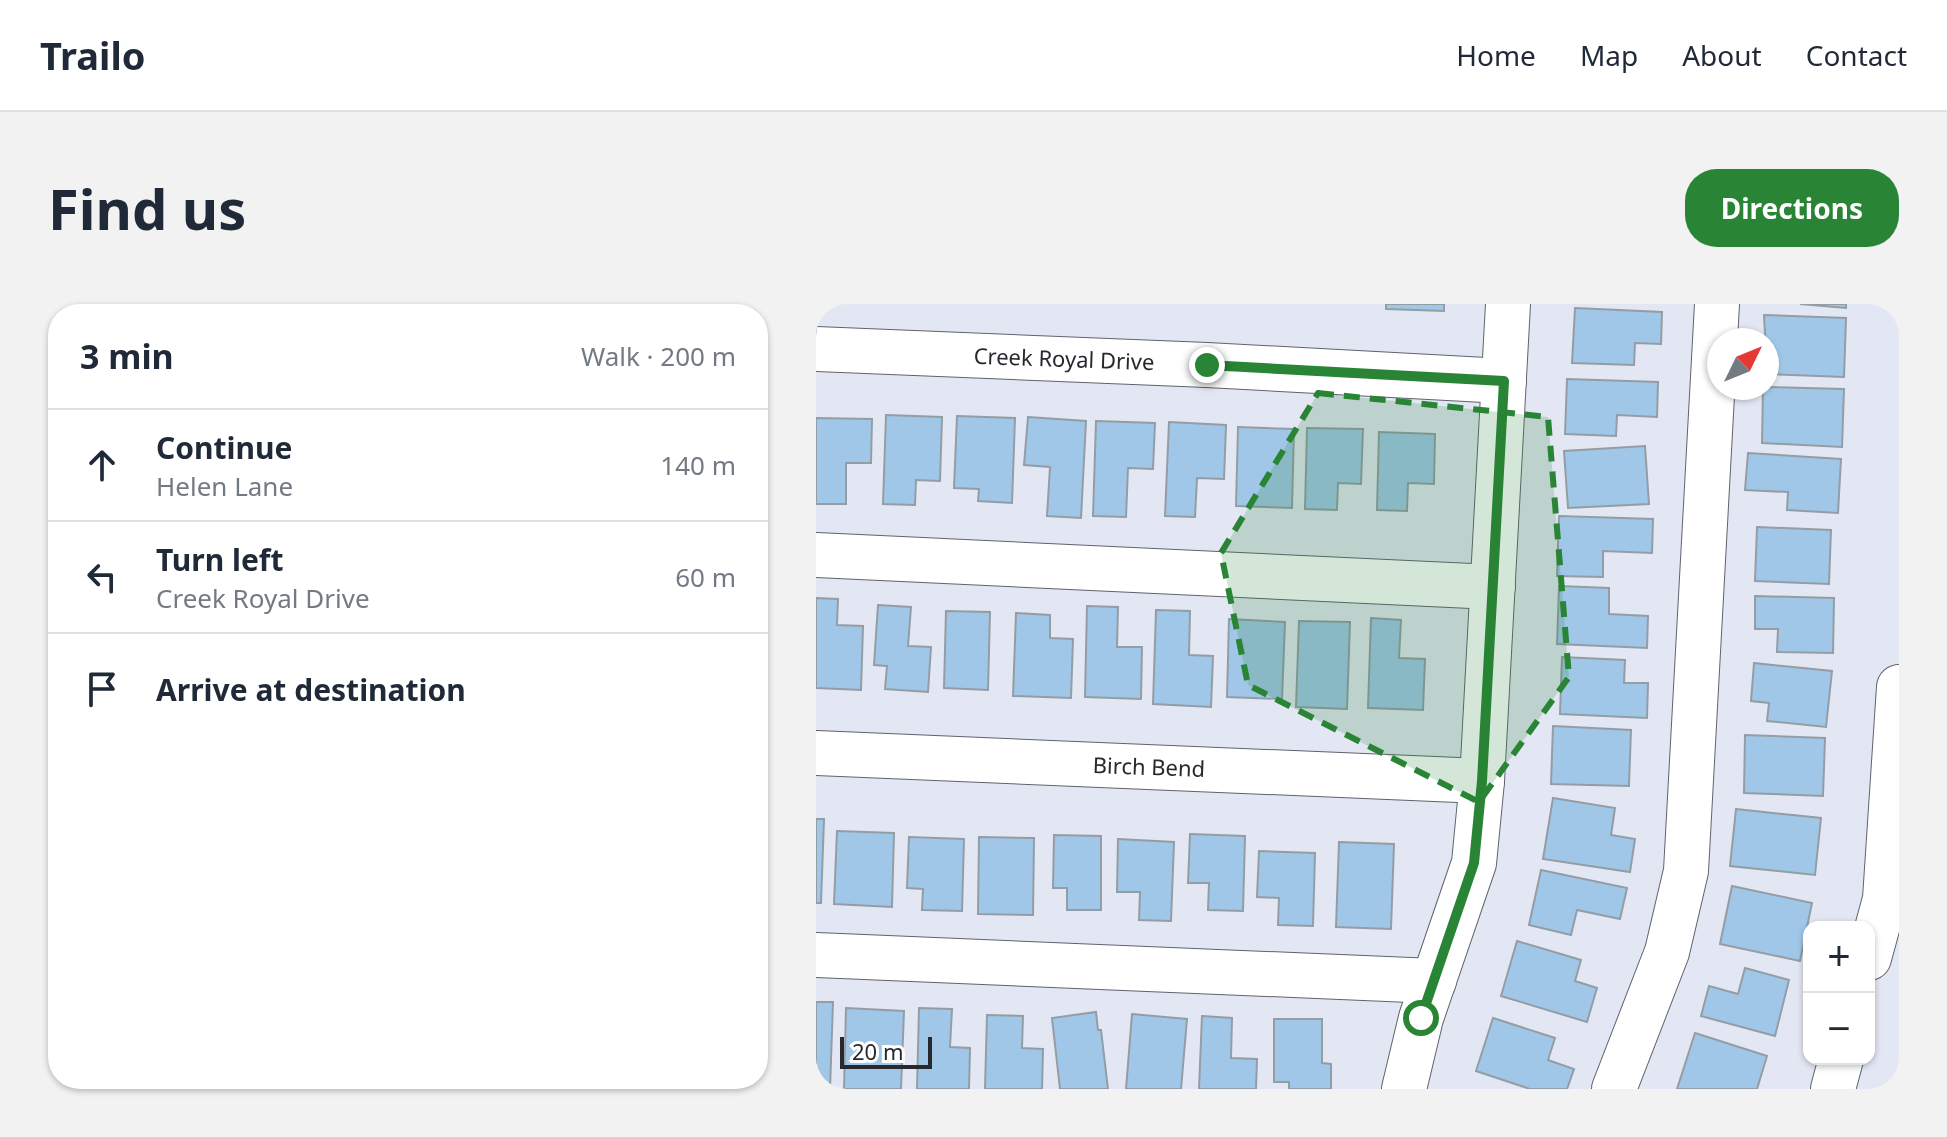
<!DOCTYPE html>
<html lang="en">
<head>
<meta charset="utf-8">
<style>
  body { margin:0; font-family:"Noto Sans",sans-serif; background:#f2f2f3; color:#1f2937 }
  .controls { position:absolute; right:24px; bottom:24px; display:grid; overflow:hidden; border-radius:16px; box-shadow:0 2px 6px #0004 }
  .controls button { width:72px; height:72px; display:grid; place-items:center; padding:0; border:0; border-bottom:2px solid #e0e1e3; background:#fff; color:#1f2937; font:40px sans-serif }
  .compass { position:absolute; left:891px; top:24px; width:72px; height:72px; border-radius:50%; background:#fff; box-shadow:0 2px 6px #0004; rotate:47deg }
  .scale { position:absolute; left:24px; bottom:20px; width:92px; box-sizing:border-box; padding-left:8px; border:4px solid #28292e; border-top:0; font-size:22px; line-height:28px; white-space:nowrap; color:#28292e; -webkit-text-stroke:6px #fff; paint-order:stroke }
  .stop { position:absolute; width:24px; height:24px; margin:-18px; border:6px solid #298435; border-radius:50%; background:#fff }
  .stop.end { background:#298435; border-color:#fff; box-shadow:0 2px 8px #0008 }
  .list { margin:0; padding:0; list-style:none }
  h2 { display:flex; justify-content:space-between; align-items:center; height:104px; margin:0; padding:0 32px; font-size:34px }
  h2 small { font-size:26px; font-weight:400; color:#747a83 }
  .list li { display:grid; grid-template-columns:52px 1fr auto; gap:24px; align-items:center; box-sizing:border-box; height:112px; padding:0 32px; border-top:2px solid #e0e1e3 }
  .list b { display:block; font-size:30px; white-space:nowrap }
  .list p { margin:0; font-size:26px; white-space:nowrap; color:#747a83 }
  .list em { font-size:26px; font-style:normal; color:#747a83 }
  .icon { flex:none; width:44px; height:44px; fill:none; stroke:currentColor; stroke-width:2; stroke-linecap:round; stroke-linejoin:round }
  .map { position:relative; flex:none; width:1083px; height:785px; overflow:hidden; border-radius:32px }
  header { display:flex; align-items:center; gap:48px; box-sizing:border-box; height:112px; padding:0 40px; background:#fff; border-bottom:2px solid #e0e1e3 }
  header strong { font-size:38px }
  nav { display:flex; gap:44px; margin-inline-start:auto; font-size:28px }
  .intro { display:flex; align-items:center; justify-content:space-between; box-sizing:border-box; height:192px; padding:0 48px }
  h1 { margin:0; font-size:56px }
  .button { padding:20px 36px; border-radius:32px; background:#298435; color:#fff; font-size:28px; font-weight:700 }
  main { display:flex; gap:48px; padding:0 48px }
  aside { flex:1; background:#fff; border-radius:32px; box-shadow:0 2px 6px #0004 }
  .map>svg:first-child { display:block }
  .building { fill:#a1c7e8; stroke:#939da5; stroke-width:2 }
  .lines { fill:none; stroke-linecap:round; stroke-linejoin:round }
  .minor-casing { stroke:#5f636d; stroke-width:46 }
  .minor { stroke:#fff; stroke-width:44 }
  .route { stroke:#298435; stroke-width:10 }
  .marked { fill:#298435; fill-opacity:0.2; stroke:#298435; stroke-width:6; stroke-dasharray:16 10; stroke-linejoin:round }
  .labels { text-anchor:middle; stroke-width:6; stroke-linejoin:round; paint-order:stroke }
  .street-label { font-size:22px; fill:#28292e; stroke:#fff }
</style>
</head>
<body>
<header>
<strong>Trailo</strong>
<nav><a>Home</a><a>Map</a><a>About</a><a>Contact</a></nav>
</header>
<div class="intro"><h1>Find us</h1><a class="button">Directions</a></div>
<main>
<aside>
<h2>3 min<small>Walk · 200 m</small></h2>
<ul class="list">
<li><svg class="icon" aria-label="ahead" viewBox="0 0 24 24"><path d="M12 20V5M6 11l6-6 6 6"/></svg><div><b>Continue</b><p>Helen Lane</p></div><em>140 m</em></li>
<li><svg class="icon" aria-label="left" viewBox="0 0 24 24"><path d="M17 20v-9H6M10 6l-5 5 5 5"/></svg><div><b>Turn left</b><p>Creek Royal Drive</p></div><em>60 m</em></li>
<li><svg class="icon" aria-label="arrive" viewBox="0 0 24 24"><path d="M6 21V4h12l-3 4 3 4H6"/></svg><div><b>Arrive at destination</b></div></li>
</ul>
</aside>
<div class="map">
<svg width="1083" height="785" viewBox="0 0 1083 785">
  <rect width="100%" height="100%" fill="#e3e7f3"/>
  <g class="building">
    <path d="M 570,0 L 628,0 L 628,7 L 570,5 Z"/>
    <path d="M 984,0 L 1030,0 L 1030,4 Z"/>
    <path d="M 759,4 L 846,8 L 845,40 L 819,39 L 818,61 L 756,59 Z"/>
    <path d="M 948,11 L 1030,14 L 1028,73 L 951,70 Z"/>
    <path d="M 751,75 L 842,78 L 841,113 L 801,111 L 800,132 L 749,130 Z"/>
    <path d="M 951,83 L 1028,85 L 1026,143 L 946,139 L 947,84 Z"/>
    <path d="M 70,111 L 126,113 L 124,177 L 100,176 L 99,201 L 67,200 Z"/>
    <path d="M 141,112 L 199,114 L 196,199 L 162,197 L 163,185 L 138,184 Z"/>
    <path d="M 212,113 L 270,117 L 265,214 L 231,212 L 234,163 L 208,161 Z"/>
    <path d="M 0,114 L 56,115 L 55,159 L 30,159 L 30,200 L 0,200 Z"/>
    <path d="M 280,117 L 339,119 L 337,165 L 312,164 L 310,213 L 277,212 Z"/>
    <path d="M 353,118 L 410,121 L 408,175 L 381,174 L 379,213 L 349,212 Z"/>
    <path d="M 422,123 L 478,125 L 476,204 L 420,202 Z"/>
    <path d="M 491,124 L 547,125 L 545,180 L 522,179 L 521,206 L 489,205 Z"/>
    <path d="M 563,128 L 619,130 L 618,180 L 592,179 L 591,207 L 561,206 Z"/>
    <path d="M 829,142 L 833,200 L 752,204 L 748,147 Z"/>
    <path d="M 932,149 L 1025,155 L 1022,209 L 971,206 L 972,188 L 929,186 Z"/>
    <path d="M 743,212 L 837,215 L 836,249 L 787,247 L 787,273 L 741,272 Z"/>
    <path d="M 941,223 L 1015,226 L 1013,280 L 939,277 Z"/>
    <path d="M 743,282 L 793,284 L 793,310 L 832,312 L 831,344 L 741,340 Z"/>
    <path d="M 939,292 L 1018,294 L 1017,349 L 961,348 L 962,325 L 939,325 Z"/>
    <path d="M 0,294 L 22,295 L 21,321 L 47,322 L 45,386 L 0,384 Z"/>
    <path d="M 62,301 L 95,303 L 92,342 L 115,343 L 112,388 L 69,385 L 71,362 L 58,361 Z"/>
    <path d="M 271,302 L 302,303 L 301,343 L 326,343 L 325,395 L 269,393 Z"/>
    <path d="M 340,306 L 374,307 L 373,351 L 397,352 L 395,403 L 337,400 Z"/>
    <path d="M 130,307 L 174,308 L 172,386 L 128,384 Z"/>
    <path d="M 200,309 L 234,311 L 234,334 L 257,335 L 255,394 L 197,392 Z"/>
    <path d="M 555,314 L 585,316 L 583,354 L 609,355 L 607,406 L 552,404 Z"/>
    <path d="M 413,315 L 469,318 L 466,395 L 411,393 Z"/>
    <path d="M 483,317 L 534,318 L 531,405 L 480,403 Z"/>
    <path d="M 746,353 L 809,356 L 808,379 L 832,379 L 831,414 L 744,410 Z"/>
    <path d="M 938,359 L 1016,367 L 1010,423 L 951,417 L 953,399 L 935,397 Z"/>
    <path d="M 737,422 L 815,426 L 813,482 L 735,480 Z"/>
    <path d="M 929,431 L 1009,434 L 1007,492 L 928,489 Z"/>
    <path d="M 737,494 L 799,504 L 795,531 L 819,535 L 814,568 L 727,555 Z"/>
    <path d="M 920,505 L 1005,514 L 999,571 L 914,562 Z"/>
    <path d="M 0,515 L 8,515 L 5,599 L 0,599 Z"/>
    <path d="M 21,527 L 78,529 L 76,603 L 18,600 Z"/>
    <path d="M 374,530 L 429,532 L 427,607 L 392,606 L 393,579 L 372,579 Z"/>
    <path d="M 238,531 L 285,532 L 285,606 L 251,606 L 251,584 L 237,584 Z"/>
    <path d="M 93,533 L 148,535 L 146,607 L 106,606 L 107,585 L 91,584 Z"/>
    <path d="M 163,533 L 218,534 L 217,611 L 162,610 Z"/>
    <path d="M 302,535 L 358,538 L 355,617 L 323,616 L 324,588 L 301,588 Z"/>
    <path d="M 523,538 L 578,540 L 575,625 L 520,623 Z"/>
    <path d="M 443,547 L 499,549 L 497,622 L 462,621 L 463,594 L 441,593 Z"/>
    <path d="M 725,566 L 811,584 L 804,615 L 761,606 L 755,631 L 713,621 Z"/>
    <path d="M 916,582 L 996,599 L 984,657 L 904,640 Z"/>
    <path d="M 701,637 L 765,656 L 759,677 L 781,684 L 771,718 L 685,692 Z"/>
    <path d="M 929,664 L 973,676 L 959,732 L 885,712 L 893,682 L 922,690 Z"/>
    <path d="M 0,698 L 17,698 L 14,785 L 0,785 Z"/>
    <path d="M 30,704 L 88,707 L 85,785 L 28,785 Z"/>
    <path d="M 103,704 L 136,705 L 134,743 L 154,744 L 153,785 L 101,785 Z"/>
    <path d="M 280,708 L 282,726 L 285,726 L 292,785 L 244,785 L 236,714 Z"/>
    <path d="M 316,710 L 371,715 L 365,785 L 310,785 Z"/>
    <path d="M 171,711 L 207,712 L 206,744 L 227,745 L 226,785 L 169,785 Z"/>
    <path d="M 386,712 L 416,714 L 415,754 L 441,755 L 440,785 L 383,785 Z"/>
    <path d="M 677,714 L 739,734 L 732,756 L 758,765 L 751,785 L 714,785 L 660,767 Z"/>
    <path d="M 458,715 L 506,715 L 506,759 L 515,760 L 515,785 L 473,785 L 473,778 L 458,778 Z"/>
    <path d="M 879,729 L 951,752 L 941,785 L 861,785 Z"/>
  </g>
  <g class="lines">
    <g class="minor-casing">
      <g id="minor">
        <path d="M 0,45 L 391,61 L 688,77"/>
        <path d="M 0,251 L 677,283"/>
        <path d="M 0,449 L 666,477"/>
        <path d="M 0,651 L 618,677"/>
        <path d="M 1053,654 L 1069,595 L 1083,383"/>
        <path d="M 588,785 L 605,714 L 658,559 L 666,477 L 692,0"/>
        <path d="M 798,785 L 851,648 L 870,567 L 901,0"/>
        <path d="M 1017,785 L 1025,755"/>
      </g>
    </g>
    <use href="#minor" class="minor"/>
  </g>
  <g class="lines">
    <path class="route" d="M 391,61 L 688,77 L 666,477 L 658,559 L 605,714"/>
  </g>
  <path class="marked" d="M 502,89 L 732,113 L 753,373 L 663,498 L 432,381 L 405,249 Z"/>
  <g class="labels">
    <g class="street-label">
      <text transform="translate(248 55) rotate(2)" y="8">Creek Royal Drive</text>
      <text transform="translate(333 463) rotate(2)" y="8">Birch Bend</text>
    </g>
  </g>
</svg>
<div class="controls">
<button>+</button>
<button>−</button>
</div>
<svg class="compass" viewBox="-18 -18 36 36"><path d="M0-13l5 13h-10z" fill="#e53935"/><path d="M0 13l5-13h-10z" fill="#747a83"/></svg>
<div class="scale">20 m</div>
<div class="stop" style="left:605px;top:714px"></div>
<div class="stop end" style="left:391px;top:61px"></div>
</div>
</main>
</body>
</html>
